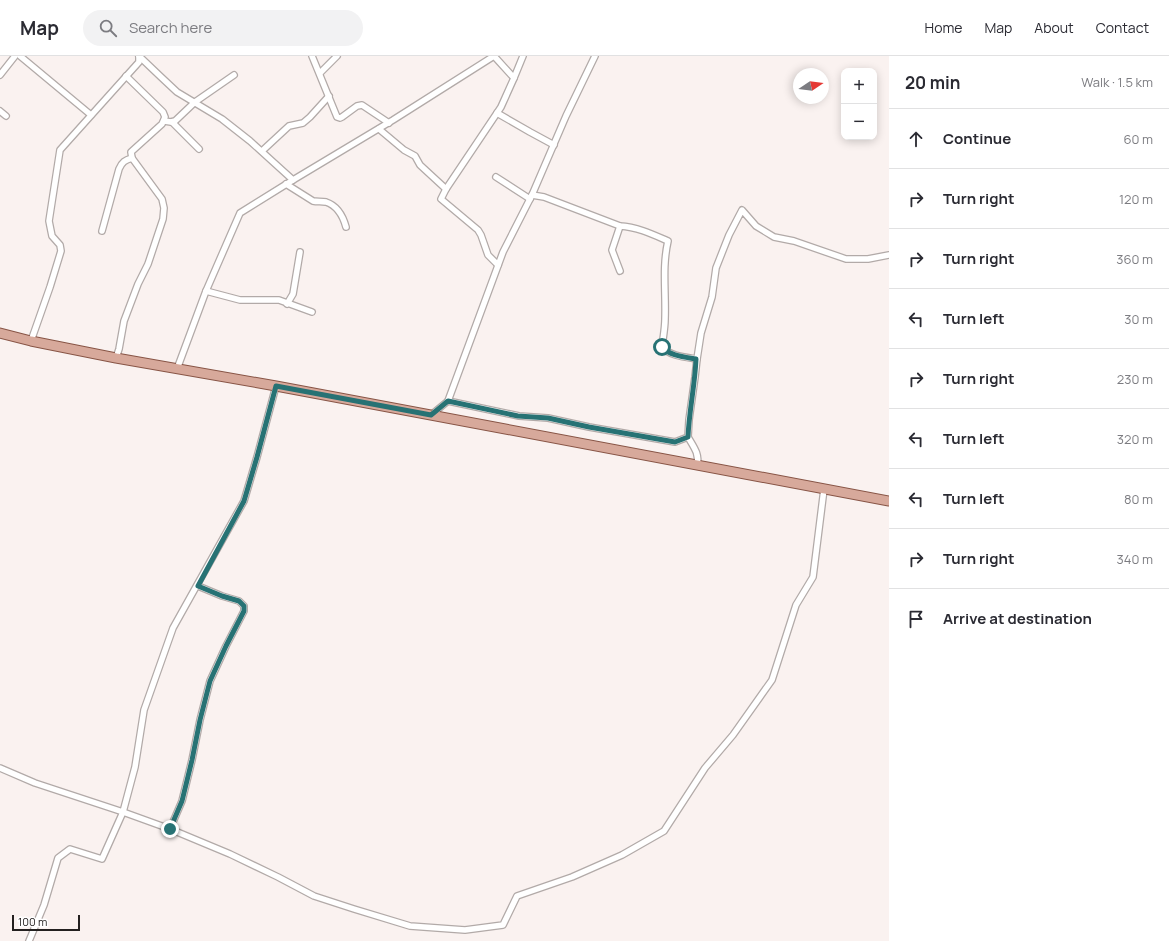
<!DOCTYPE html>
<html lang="en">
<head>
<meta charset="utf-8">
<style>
  body { margin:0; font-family:Manrope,sans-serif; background:#f2f2f3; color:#2b2b33 }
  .controls { position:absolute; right:12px; top:12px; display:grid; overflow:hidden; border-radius:8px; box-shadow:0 2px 10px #0003 }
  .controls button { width:36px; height:36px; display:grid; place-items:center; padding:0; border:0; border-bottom:1px solid #e1e1e2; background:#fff; color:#2b2b33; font:20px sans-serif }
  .compass { position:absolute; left:793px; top:12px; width:36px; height:36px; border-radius:50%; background:#fff; box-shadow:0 2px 10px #0003; rotate:77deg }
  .scale { position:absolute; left:12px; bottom:10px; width:68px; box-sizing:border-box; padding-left:4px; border:2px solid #23201f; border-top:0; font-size:11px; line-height:14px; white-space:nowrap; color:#23201f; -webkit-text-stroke:3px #fff; paint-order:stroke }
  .stop { position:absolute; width:12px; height:12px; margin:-9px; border:3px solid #277274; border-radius:50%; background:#fff }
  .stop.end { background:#277274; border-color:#fff; box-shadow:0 1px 4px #0008 }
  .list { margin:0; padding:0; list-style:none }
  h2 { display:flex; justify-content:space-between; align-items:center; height:52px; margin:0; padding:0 16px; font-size:17px }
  h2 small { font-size:13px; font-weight:400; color:#7c7c81 }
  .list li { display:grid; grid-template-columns:26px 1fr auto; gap:12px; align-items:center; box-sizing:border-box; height:60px; padding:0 16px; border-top:1px solid #e1e1e2 }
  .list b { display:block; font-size:15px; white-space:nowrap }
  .list em { font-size:13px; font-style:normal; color:#7c7c81 }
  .icon { flex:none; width:22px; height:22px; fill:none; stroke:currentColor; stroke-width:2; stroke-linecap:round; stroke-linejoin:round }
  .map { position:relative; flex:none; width:889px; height:885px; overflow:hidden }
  header { display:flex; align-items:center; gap:24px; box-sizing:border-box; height:56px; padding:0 20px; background:#fff; border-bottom:1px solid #e1e1e2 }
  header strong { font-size:19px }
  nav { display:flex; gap:22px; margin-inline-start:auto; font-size:14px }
  .search { width:280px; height:36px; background:#f2f2f3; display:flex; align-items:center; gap:10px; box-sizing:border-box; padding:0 14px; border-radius:22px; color:#7c7c81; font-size:15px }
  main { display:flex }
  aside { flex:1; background:#fff }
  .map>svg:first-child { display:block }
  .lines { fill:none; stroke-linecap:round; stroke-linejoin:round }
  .minor-casing { stroke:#b2aaa8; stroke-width:8 }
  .primary-casing { stroke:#875445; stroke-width:11 }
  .minor { stroke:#fff; stroke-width:5.5 }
  .primary { stroke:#d7a99b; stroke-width:9 }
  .route { stroke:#277274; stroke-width:5 }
</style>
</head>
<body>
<header>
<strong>Map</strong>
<div class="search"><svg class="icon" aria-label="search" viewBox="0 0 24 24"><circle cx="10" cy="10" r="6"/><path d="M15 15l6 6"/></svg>Search here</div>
<nav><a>Home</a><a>Map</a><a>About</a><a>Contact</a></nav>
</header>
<main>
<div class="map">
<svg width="889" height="885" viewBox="0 0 889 885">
  <rect width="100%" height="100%" fill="#faf2f0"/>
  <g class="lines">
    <g class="minor-casing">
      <g id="minor">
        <path d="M 20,0 L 91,59"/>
        <path d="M 139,0 L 161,21 L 177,36 L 222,63 L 250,85 L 293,124"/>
        <path d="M 312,0 L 337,61 L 340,62 L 342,61 L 357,50 L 362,49 L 389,67"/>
        <path d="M 494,0 L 514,22 L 501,51 L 497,57 L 530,76 L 554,89"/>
        <path d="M 320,17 L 337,0"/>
        <path d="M 0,19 L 15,0"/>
        <path d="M 514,22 L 523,0"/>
        <path d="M 0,55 L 6,60"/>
        <path d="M 497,57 L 446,133 L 441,143 L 478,174 L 481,179 L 488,199 L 498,209"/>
        <path d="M 164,65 L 171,66 L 175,65 L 195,46 L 234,19"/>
        <path d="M 172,66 L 199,93"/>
        <path d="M 379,73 L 404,94 L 415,100 L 420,109 L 446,133"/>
        <path d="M 262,95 L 289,70 L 303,67 L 310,61 L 329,40"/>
        <path d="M 496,121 L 530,143"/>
        <path d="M 286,128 L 313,145 C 317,146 322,145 326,146 C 338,150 343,160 346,171"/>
        <path d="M 532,139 L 544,141 L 620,170 C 637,171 652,178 668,185 C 662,211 666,236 665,263 C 665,272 663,282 662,291 C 670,300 684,301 697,303"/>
        <path d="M 102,175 L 119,113 C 122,106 125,104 132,102"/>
        <path d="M 620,215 L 612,194 L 620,170"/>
        <path d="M 206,235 L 240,244 L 279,244 L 312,256"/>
        <path d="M 287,248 L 293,238 L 300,196"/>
        <path d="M 31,285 L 50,231 L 61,195 L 60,189 L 52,180 L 49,165 L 60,94 L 139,6 L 139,0"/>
        <path d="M 116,302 L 119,293 L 124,265 L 138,228 L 148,208 L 163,163 L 164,152 L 162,143 L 132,102 L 131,96 L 162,68 L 165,61 L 163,56 L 126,20"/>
        <path d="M 177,313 L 206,235 L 240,157 L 293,124 L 393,64 L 494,0"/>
        <path d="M 448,345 L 519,360 L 548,362 L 589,371 L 675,386 L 688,381 L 689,364 L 695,321 L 697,303 L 701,277 L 712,241 L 716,212 L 729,179 L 742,154 L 756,170 L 774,181 L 794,185 L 846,203 L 868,203 L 889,199"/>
        <path d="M 431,359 L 448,345 L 503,196 L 532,139 L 566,60 L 595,0"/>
        <path d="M 688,381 C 693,390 700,398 697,409"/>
        <path d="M 0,712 L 35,727 L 123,756 L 135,711 L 144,654 L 173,572 L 244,445 L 257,401 L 276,330"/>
        <path d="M 170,773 L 182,745 L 192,704 L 200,664 L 210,625 L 226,590 L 244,555 L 244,550 L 239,545 L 222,540 L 198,530"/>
        <path d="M 29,885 L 44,849 L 58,802 L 70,793 L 102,803 L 123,756 L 170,773 L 230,798 L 278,821 L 314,840 L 354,853 L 410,870 L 465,874 L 503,869 L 517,840 L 572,821 L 622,799 L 664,775 L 705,712 L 733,679 L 772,624 L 796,549 L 813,521 L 824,433"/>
      </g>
    </g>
    <g class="primary-casing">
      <path id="primary" d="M 0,277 L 31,285 L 116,302 L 276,330 L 889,445"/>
    </g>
    <use href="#minor" class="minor"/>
    <use href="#primary" class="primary"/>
  </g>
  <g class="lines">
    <path class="route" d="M 170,773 L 182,745 L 192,704 L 200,664 L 210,625 L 226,590 L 244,555 L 244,550 L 239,545 L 222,540 L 198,530 L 244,445 L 257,401 L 276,330 L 431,359 L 448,345 L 518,360 L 548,362 L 589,371 L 675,386 L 688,381 C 689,355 695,329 696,303 C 684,301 670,300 662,291"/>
  </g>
</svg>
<div class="controls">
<button>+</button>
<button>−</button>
</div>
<svg class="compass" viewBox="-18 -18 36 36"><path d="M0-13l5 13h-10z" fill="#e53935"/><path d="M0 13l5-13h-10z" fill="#7c7c81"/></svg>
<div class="scale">100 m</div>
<div class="stop" style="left:662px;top:291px"></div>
<div class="stop end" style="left:170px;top:773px"></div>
</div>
<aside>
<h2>20 min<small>Walk · 1.5 km</small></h2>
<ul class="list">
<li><svg class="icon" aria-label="ahead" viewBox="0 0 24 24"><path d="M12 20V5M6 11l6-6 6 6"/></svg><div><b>Continue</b></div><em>60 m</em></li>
<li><svg class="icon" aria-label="right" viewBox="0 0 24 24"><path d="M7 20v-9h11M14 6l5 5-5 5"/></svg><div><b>Turn right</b></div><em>120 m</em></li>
<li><svg class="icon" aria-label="right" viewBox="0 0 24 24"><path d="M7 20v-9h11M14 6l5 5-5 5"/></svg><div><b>Turn right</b></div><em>360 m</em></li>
<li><svg class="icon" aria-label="left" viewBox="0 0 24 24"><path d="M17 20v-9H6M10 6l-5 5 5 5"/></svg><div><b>Turn left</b></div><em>30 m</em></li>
<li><svg class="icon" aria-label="right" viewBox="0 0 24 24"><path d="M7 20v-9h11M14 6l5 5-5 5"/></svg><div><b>Turn right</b></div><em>230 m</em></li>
<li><svg class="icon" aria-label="left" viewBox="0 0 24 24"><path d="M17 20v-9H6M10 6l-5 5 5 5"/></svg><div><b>Turn left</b></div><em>320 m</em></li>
<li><svg class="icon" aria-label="left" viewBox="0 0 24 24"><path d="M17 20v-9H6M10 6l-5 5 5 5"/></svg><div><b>Turn left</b></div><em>80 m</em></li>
<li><svg class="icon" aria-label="right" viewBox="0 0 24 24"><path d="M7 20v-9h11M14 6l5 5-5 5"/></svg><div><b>Turn right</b></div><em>340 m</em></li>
<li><svg class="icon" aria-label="arrive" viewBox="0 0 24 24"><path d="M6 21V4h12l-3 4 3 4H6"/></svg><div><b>Arrive at destination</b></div></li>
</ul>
</aside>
</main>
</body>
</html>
